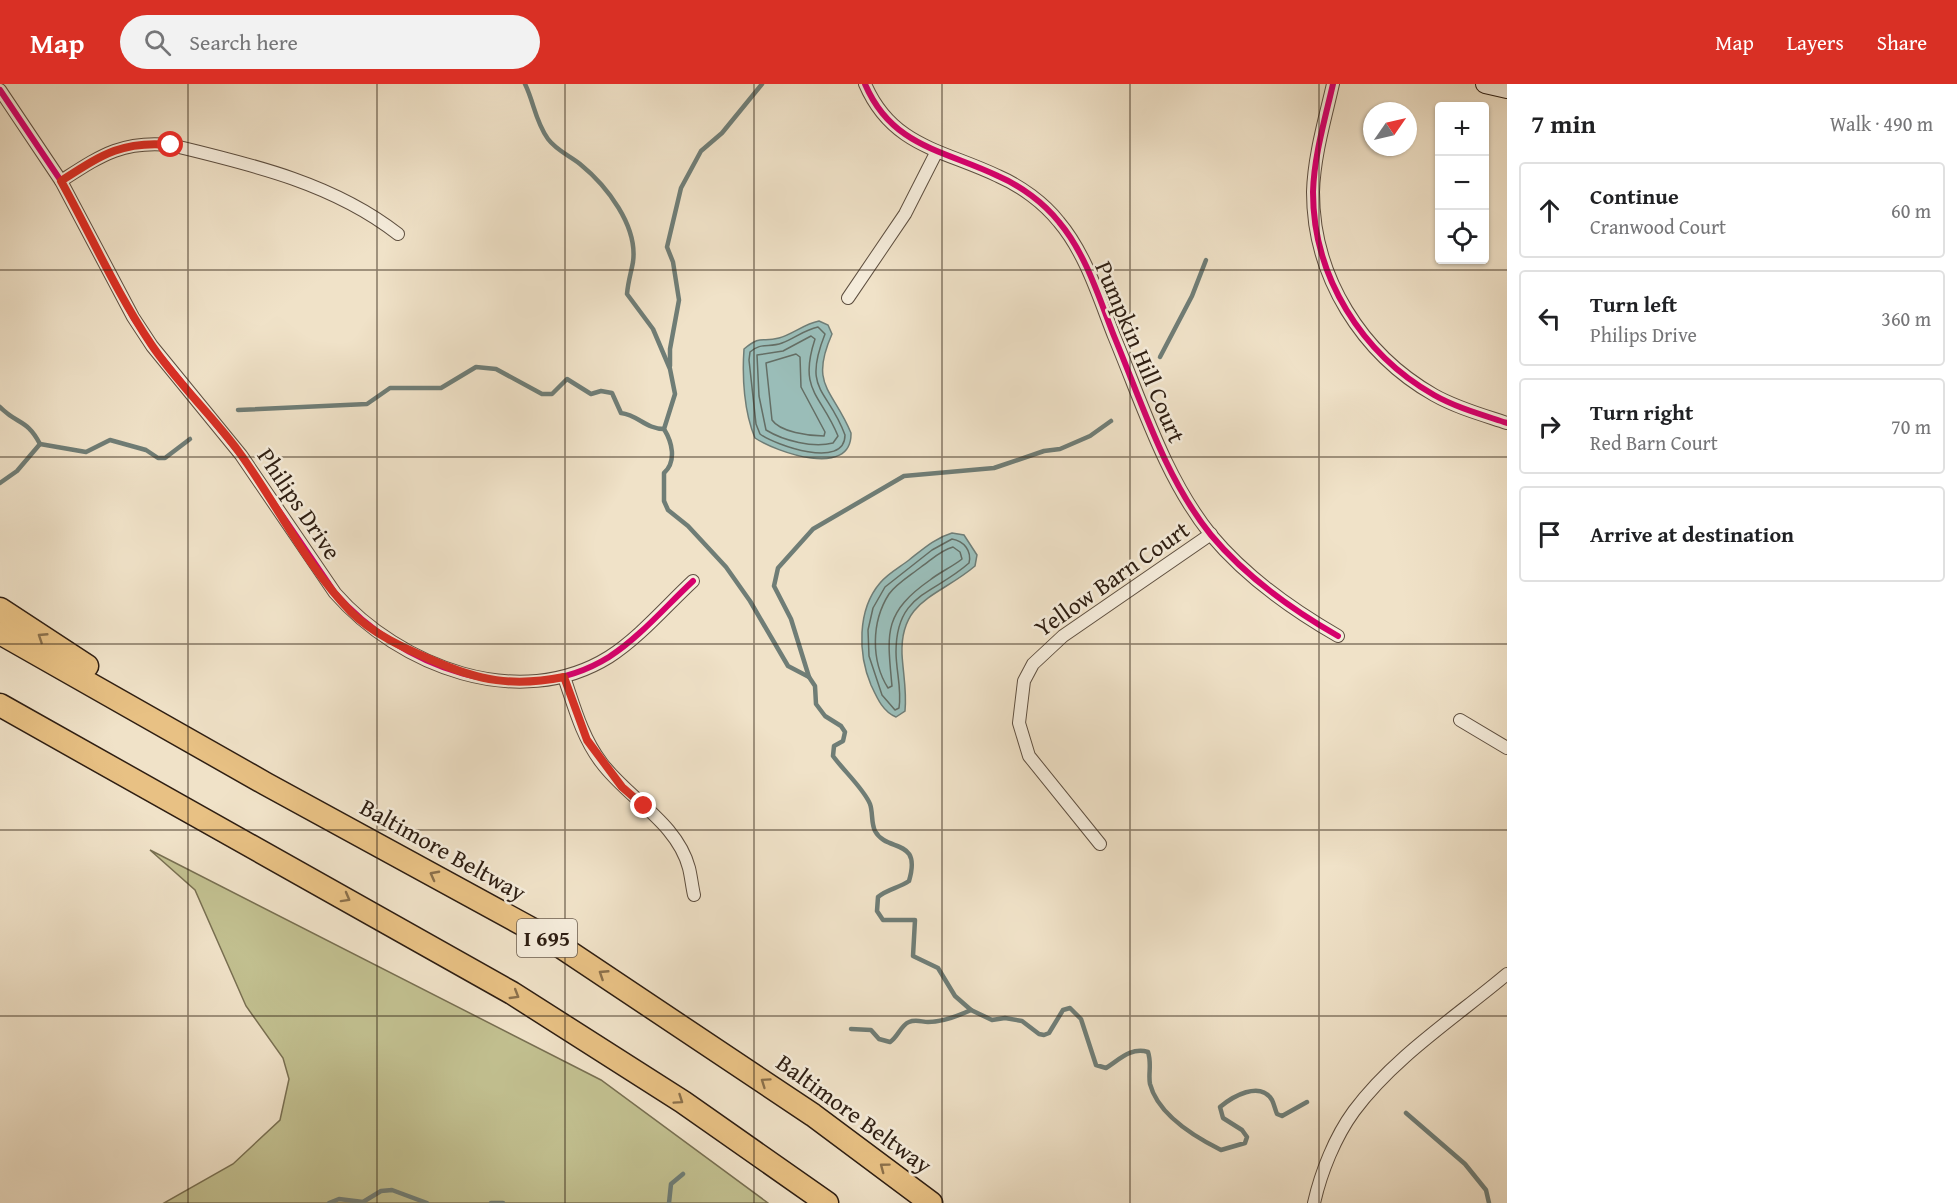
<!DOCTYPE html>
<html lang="en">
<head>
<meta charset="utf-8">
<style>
  body { margin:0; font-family:"Gentium Book Plus",serif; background:#f2f2f2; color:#202124 }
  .controls { position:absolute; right:18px; top:18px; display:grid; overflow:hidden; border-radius:6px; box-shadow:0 2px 4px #0004 }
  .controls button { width:54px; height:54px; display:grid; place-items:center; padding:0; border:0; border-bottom:2px solid #e0e0e0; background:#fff; color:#202124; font:30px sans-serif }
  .compass { position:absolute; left:1363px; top:18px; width:54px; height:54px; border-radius:50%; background:#fff; box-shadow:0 2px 4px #0004; rotate:56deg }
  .stop { position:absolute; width:18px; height:18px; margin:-14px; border:4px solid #d93025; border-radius:50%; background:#fff }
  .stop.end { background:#d93025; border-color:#fff; box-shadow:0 2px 6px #0008 }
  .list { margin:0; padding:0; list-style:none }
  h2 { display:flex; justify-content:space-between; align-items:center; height:78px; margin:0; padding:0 24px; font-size:26px }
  h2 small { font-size:20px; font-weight:400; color:#757577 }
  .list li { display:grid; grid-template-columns:39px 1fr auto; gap:18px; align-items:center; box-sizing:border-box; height:96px; margin:0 12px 12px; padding:0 12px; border:2px solid #e0e0e0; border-radius:6px }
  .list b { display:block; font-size:22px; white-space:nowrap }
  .list p { margin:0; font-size:20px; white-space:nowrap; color:#757577 }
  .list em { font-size:20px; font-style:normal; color:#757577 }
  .icon { flex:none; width:33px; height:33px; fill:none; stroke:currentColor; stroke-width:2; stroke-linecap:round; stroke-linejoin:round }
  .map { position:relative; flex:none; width:1507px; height:1119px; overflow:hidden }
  header { display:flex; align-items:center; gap:36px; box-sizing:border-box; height:84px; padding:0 30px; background:#d93025; color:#fff }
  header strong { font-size:28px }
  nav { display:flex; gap:33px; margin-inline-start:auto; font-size:21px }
  .search { width:420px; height:54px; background:#f2f2f2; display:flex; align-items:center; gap:15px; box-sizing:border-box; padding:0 21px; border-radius:33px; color:#757577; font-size:22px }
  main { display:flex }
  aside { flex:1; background:#fff }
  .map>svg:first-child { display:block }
  .green { fill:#c2c090; stroke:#786f51; stroke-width:1.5 }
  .water { fill:#9abdb8; stroke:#6f7d76; stroke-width:1.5 }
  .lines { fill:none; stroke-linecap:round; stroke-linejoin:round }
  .shore { stroke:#646e65; stroke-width:1.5 }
  .stream { stroke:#6f7d76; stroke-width:4.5 }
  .street-casing { stroke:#5e4f40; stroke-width:14 }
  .secondary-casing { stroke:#2e1e12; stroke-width:20 }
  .highway-casing { stroke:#2e1e12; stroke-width:25 }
  .street { stroke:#f5ecdb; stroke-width:12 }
  .secondary { stroke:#f5ecdb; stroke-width:18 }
  .highway { stroke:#e8c184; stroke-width:22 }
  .cycleway-casing { stroke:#f5ecdb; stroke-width:10 }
  .cycleway { stroke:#d6006c; stroke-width:6 }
  .oneway { stroke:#8b704b }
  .route { stroke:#d93025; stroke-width:8 }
  .grid { fill:none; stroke:#2e1e12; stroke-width:1.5; stroke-opacity:0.55 }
  .labels { text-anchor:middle; stroke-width:5; stroke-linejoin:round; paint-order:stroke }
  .shield { fill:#f5ecdb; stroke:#6a5c4e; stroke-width:1.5 }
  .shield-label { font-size:22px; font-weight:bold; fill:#2e1e12 }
  .street-label { font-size:24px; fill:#2e1e12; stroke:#f5ecdb }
</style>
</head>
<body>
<header>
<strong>Map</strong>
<div class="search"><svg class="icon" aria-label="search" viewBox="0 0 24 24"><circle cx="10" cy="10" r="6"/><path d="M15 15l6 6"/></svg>Search here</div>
<nav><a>Map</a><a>Layers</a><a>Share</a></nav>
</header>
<main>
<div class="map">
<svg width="1507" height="1119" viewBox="0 0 1507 1119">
  <rect width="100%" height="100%" fill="#f0e2c8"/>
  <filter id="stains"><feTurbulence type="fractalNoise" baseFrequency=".00333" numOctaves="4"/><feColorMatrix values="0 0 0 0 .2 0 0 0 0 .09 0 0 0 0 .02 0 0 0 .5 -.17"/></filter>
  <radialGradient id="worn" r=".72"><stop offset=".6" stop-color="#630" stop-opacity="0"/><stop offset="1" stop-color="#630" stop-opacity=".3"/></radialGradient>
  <path class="green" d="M 150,766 L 601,996 L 768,1119 L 164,1119 L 233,1080 L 280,1036 L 289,995 L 283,974 L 246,922 L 195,806 Z"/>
  <g class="water">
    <path d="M 819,237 L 828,241 L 832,250 C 809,302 833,305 851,349 C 852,395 776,368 755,354 C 744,328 742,293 744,265 C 762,250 761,259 779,254 C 793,250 804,240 819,237 Z"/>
    <path d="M 952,449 L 964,451 L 977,471 L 975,482 C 940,512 900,515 902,570 C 903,589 907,607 905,627 L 896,633 C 883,628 877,614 871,601 C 858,570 857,526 880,499 C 887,490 900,483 909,476 C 923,465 935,454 952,449 Z"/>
  </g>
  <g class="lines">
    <g class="shore">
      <path d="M 818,243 L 825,250 C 802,308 828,304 845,351 C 845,386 775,361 760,350 L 756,340 L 749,276 L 750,268 C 761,258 769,264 782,259 C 795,254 804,246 818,243 Z"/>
      <path d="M 811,252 L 815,255 C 798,307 821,310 838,352 L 833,359 C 813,364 784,357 766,346 L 759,312 L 757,271 L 783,267 Z"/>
      <path d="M 796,270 L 800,273 L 801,303 L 825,348 L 824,352 C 809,352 780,348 772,336 L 766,279 Z"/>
      <path d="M 952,455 C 964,457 972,467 969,479 C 933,511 896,509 896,568 C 896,587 902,605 899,624 L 895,626 L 882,611 L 869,572 L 868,546 L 873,524 L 885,503 L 932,466 Z"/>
      <path d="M 953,463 L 960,468 L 962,475 C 952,483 940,488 930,496 C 883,529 887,549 892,602 L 888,604 C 871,577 871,538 889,510 C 896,500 911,491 921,483 C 931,476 941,466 953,463 Z"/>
    </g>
    <g class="stream">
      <path d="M 525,0 C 534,18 535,37 548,55 C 557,67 569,71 580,80 C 607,102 638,142 633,178 C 631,189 628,198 627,210 L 653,245 L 670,285 L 675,310 L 664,345 C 672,358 677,377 664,389 L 664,417 L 668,426 L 688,442 L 726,483 L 750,517 L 788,582 L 809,593 L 815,602 L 816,620 L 825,632 L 841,642 L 845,648 L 843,657 L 834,662 L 833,672 C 843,686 864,705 870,720 C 873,728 871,739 875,747 C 887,769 922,753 909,797 C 899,804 887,805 878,813 L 877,827 L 883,836 L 915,836 L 913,872 L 938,884 L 955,912 L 971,926 L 992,936 L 1005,934 L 1022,937 L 1039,950 L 1044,951 L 1049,949 L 1063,926 L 1070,924 L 1081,935 L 1096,981 L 1106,984 C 1120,975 1131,963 1148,968 C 1152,980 1148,990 1150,1000 C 1158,1031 1195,1053 1221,1066 L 1245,1059 L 1247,1053 L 1242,1046 L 1223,1034 L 1220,1023 C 1232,1013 1260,996 1272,1016 C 1274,1020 1275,1025 1277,1030 L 1282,1032 L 1307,1018"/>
      <path d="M 1160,273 L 1192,212 L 1206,176"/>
      <path d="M 670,282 L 670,265 L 679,216 L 673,178 L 667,163 L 681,104 L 701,67 L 722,49 L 762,0"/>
      <path d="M 0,323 C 18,341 27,335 40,360"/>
      <path d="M 238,326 L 367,320 L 390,304 L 441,304 L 476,283 L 496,285 L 542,310 L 552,310 L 567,295 L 591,310 L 601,307 L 612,309 L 621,329 C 638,331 646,345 664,345"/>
      <path d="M 40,360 L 86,368 L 110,356 L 146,366 L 158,374 L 165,374 L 190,355"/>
      <path d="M 0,399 L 17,387 L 40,360"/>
      <path d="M 809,593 L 791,535 L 774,502 L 778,484 L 813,445 L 904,392 L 994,384 L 1044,367 L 1060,365 L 1090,352 L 1111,337"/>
      <path d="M 851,945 L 871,946 L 879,955 L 890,958 C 898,953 901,941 909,938 C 916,935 922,938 928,938 C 943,938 958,932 971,926"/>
      <path d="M 1406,1029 L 1465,1080 L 1486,1106 L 1489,1119"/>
      <path d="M 329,1119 L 339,1115 L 363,1118 L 381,1107 L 392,1106 L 427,1119"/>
      <path d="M 491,1119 L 503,1119"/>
      <path d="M 669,1119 L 671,1100 L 683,1090"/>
    </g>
    <g class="street-casing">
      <g id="street">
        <path d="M 865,0 C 892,63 944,66 998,92 C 1021,102 1044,119 1059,138 C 1086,170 1099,214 1114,252 C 1142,319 1165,394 1211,451 C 1246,493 1291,525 1338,552"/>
        <path d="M 1333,0 C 1325,35 1314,72 1313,108 C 1313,193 1362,270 1434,311 C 1457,324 1483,331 1507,339"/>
        <path d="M 0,6 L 61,97 L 133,233 L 152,262 L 241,371 L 335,509 C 399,582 519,629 609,573 C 640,553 666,522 693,497"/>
        <path d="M 61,97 C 100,72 122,56 171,61 C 250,80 333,99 398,150"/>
        <path d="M 848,214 L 905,130 L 936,69"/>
        <path d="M 564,593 C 574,622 582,653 601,678 C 627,714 677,738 689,784 C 691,792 692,802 694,811"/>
        <path d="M 1460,636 L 1507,664"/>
        <path d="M 1100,760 L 1029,672 L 1019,639 L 1024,597 L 1033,580 L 1063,552 L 1211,450"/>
        <path d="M 1314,1119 C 1321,1088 1335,1053 1354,1027 C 1394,973 1456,933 1507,890"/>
      </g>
    </g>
    <g class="secondary-casing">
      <path id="secondary" d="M 1485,0 L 1507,5"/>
    </g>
    <g class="highway-casing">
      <g id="highway">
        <path d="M 0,525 L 87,582"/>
        <path d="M 0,549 L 266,700 L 548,854 L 813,1031 L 931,1119"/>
        <path d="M 0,621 L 512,909 L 683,1018 L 827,1119"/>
      </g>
    </g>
    <use href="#street" class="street"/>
    <use href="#secondary" class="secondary"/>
    <use href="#highway" class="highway"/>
    <g class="cycleway-casing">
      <g id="cycleway">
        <path d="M 865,0 C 892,63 944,66 998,92 C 1021,102 1044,119 1059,138 C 1086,170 1099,214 1114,252 C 1142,319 1165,394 1211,451 C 1246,493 1291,525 1338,552"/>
        <path d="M 1333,0 C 1325,35 1314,72 1313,108 C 1313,193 1362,270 1434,311 C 1457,324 1483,331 1507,339"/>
        <path d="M 0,6 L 61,97 L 133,233 L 152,262 L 241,371 L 335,509 C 399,582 519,629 609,573 C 640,553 666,522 693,497"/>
      </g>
    </g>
    <use href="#cycleway" class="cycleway"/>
  </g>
  <defs><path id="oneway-chevron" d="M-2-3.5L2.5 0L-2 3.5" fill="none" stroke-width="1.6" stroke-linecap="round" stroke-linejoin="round" transform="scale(1.5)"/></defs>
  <g class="oneway">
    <use href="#oneway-chevron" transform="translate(42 553) rotate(-147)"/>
    <use href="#oneway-chevron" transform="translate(434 791) rotate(-152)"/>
    <use href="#oneway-chevron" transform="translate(346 814) rotate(29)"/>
    <use href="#oneway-chevron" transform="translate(603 890) rotate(-147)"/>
    <use href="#oneway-chevron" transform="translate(515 911) rotate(31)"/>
    <use href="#oneway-chevron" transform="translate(765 998) rotate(-145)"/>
    <use href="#oneway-chevron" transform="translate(679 1016) rotate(34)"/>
    <use href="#oneway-chevron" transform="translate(884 1083) rotate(-143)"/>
  </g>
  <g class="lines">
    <path class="route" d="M 171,61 C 122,56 100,72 61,97 C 91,151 116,208 151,260 C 177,299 212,331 239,368 C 277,420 306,482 351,528 C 373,550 404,564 432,576 C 479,597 513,603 564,593 L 587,656 L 622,703 L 644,722"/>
  </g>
  <path class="grid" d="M 188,0 L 188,1119M 377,0 L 377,1119M 565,0 L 565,1119M 754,0 L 754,1119M 942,0 L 942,1119M 1130,0 L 1130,1119M 1319,0 L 1319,1119M 0,186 L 1507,186M 0,373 L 1507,373M 0,560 L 1507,560M 0,746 L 1507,746M 0,932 L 1507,932"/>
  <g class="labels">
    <rect class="shield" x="517" y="835" width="60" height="38" rx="4.5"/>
    <g class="shield-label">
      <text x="547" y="862">I 695</text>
    </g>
    <g class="street-label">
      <text transform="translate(1140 268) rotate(67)" y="8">Pumpkin Hill Court</text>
      <text transform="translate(299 420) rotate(56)" y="8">Philips Drive</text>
      <text transform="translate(1112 495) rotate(-35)" y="8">Yellow Barn Court</text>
      <text transform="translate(443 766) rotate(29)" y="8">Baltimore Beltway</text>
      <text transform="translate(854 1030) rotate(36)" y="8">Baltimore Beltway</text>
    </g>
  </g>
  <rect width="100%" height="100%" filter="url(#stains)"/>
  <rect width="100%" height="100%" fill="url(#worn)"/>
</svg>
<div class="controls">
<button>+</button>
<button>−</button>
<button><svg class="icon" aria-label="locate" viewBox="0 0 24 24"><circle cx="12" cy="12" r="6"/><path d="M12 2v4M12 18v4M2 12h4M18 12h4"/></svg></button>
</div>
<svg class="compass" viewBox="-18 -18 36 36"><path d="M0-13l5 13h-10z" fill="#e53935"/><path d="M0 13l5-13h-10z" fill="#757577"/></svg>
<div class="stop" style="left:171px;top:61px"></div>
<div class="stop end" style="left:644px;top:722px"></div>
</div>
<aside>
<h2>7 min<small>Walk · 490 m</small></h2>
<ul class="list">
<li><svg class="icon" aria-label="ahead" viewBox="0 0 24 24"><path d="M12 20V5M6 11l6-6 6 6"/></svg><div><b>Continue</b><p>Cranwood Court</p></div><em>60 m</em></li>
<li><svg class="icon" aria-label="left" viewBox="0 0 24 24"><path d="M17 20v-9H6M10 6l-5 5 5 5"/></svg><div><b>Turn left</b><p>Philips Drive</p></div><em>360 m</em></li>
<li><svg class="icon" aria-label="right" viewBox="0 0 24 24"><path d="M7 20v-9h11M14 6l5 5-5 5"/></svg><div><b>Turn right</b><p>Red Barn Court</p></div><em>70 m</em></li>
<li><svg class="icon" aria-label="arrive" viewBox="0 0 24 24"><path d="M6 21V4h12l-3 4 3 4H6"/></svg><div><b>Arrive at destination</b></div></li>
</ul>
</aside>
</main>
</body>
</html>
